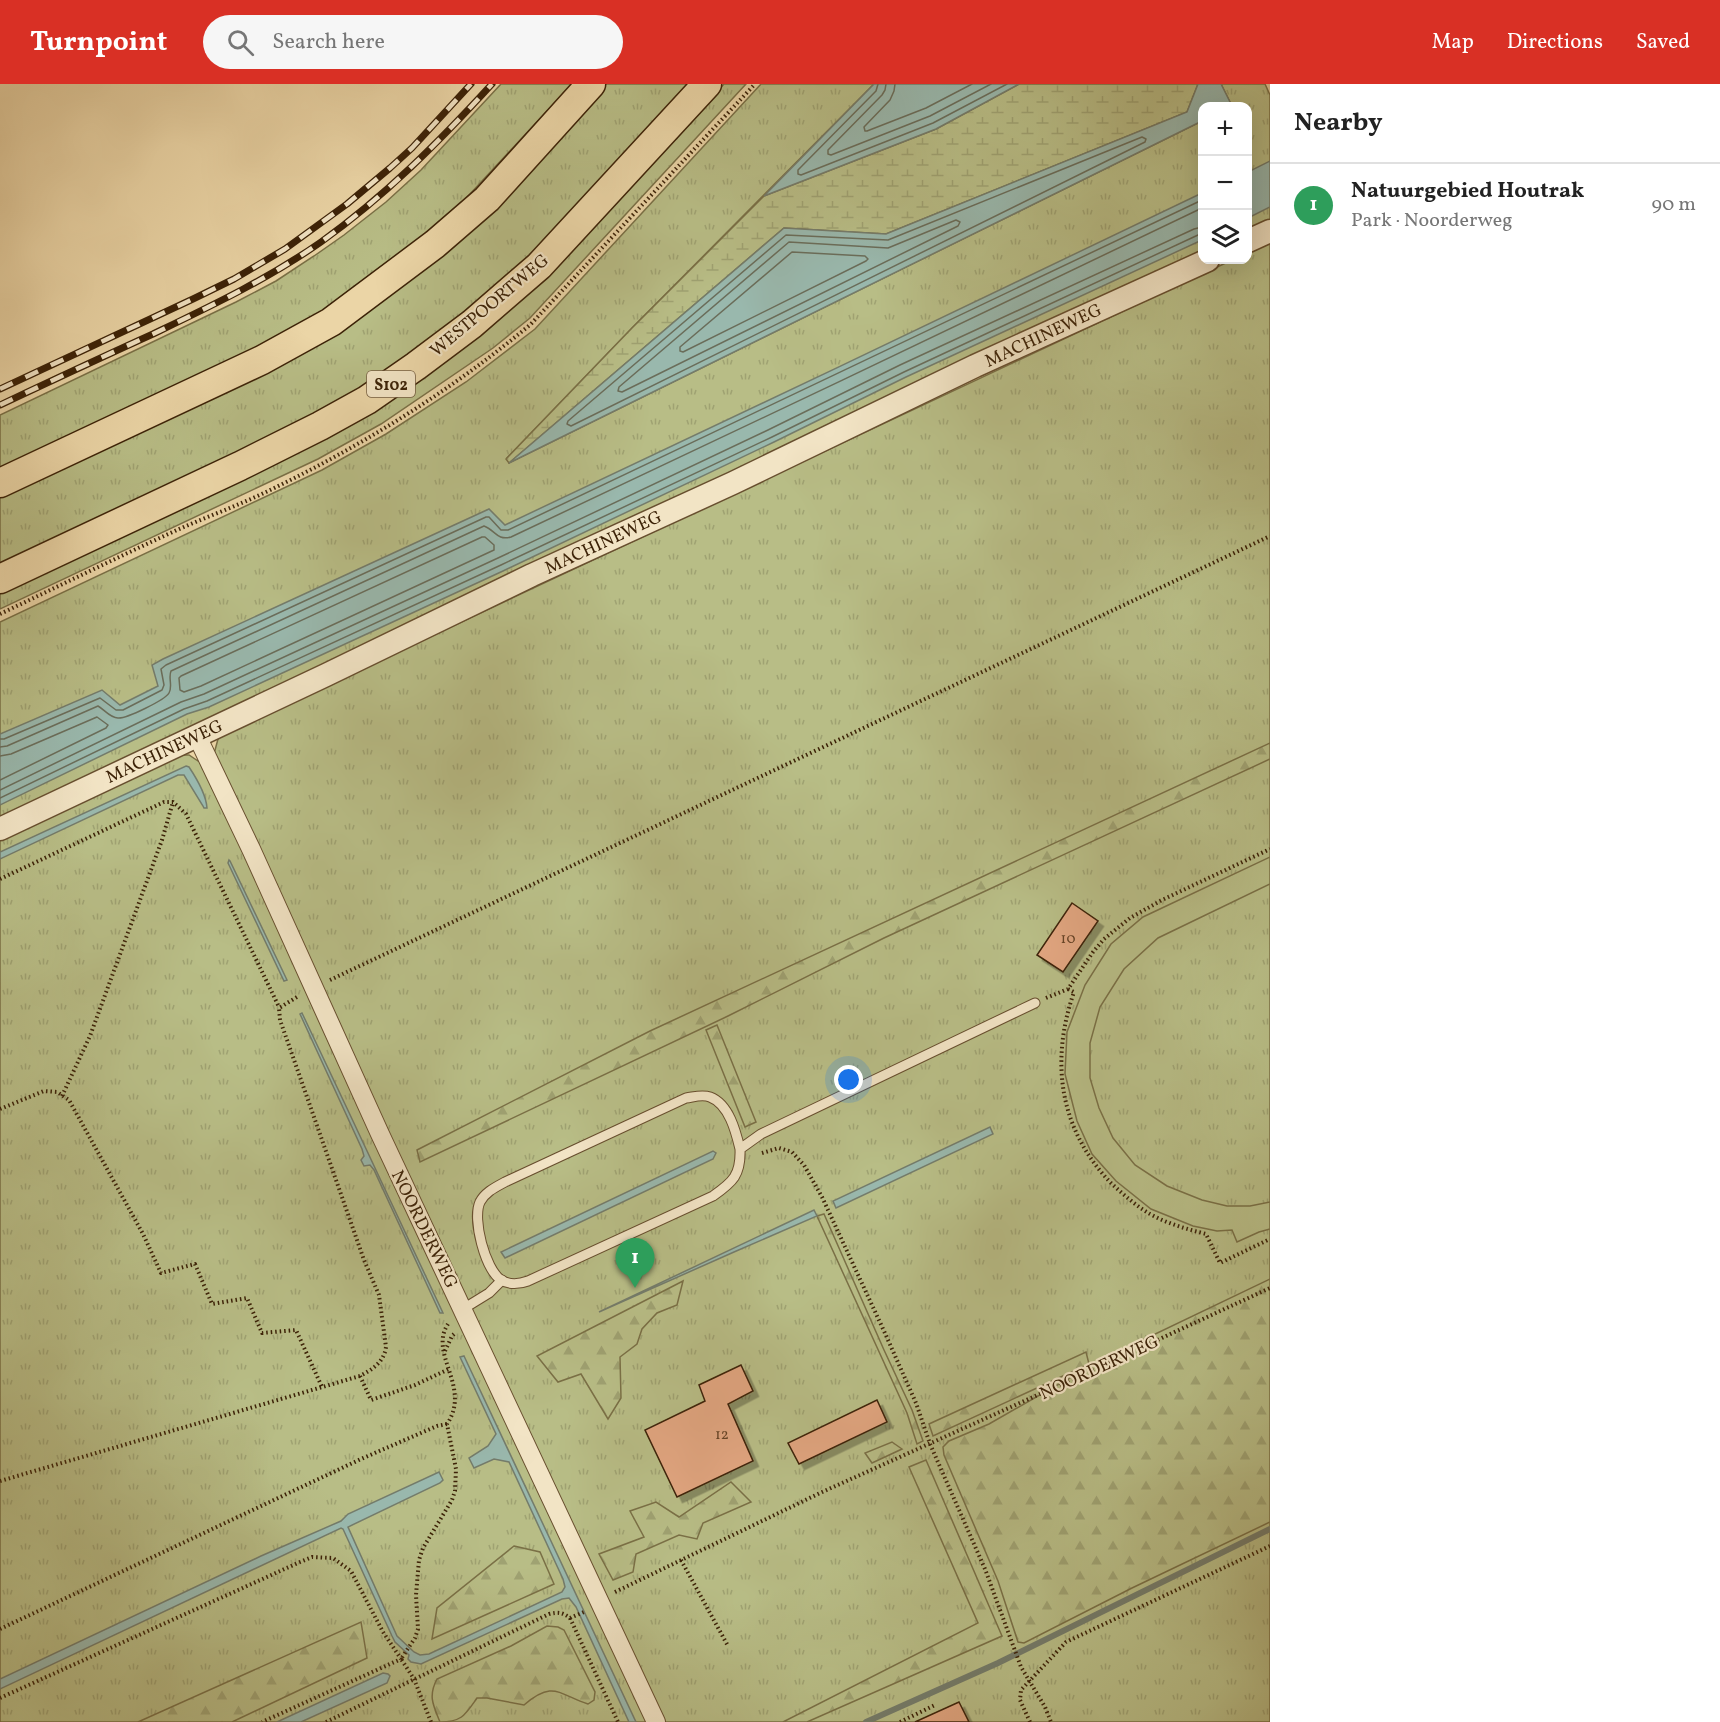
<!DOCTYPE html>
<html lang="en">
<head>
<meta charset="utf-8">
<style>
  body { margin:0; font-family:Vollkorn,serif; background:#f6f6f6; color:#222 }
  .controls { position:absolute; right:18px; top:18px; display:grid; overflow:hidden; border-radius:12px; box-shadow:0 6px 24px #0002 }
  .controls button { width:54px; height:54px; display:grid; place-items:center; padding:0; border:0; border-bottom:2px solid #e0e0e0; background:#fff; color:#222; font:30px sans-serif }
  .you { position:absolute; left:849px; top:996px; width:21px; height:21px; margin:-15px; border:4px solid #fff; border-radius:50%; background:#1a73e8; box-shadow:0 0 0 9px #1a73e833 }
  .badge { display:grid; place-items:center; width:39px; height:39px; border-radius:50%; background:#d93025; color:#fff; font-size:20px; font-weight:700 }
  .pin { position:absolute; translate:-50% -50px; filter:drop-shadow(0 2px 3px #0008) }
  .pin::after { content:''; position:absolute; top:32px; width:21px; height:18px; background:inherit; clip-path:polygon(0 0,100% 0,50% 100%) }
  .list { margin:0; padding:0; list-style:none }
  h2 { display:flex; justify-content:space-between; align-items:center; height:78px; margin:0; padding:0 24px; font-size:26px }
  h2 small { font-size:20px; font-weight:400; color:#767676 }
  .list li { display:grid; grid-template-columns:39px 1fr auto; gap:18px; align-items:center; box-sizing:border-box; height:84px; padding:0 24px; border-top:2px solid #e0e0e0 }
  .list b { display:block; font-size:22px; white-space:nowrap }
  .list p { margin:0; font-size:20px; white-space:nowrap; color:#767676 }
  .list em { font-size:20px; font-style:normal; color:#767676 }
  .icon { flex:none; width:33px; height:33px; fill:none; stroke:currentColor; stroke-width:2; stroke-linecap:round; stroke-linejoin:round }
  .map { position:relative; flex:none; width:1270px; height:1638px; overflow:hidden }
  header { display:flex; align-items:center; gap:36px; box-sizing:border-box; height:84px; padding:0 30px; background:#d93025; color:#fff }
  header strong { font-size:28px }
  nav { display:flex; gap:33px; margin-inline-start:auto; font-size:21px }
  .search { width:420px; height:54px; background:#f6f6f6; display:flex; align-items:center; gap:15px; box-sizing:border-box; padding:0 21px; border-radius:33px; color:#767676; font-size:22px }
  main { display:flex }
  aside { flex:1; background:#fff }
  .map>svg:first-child { display:block }
  .grass { fill:url(#grass-tufts); stroke:#7a7046; stroke-width:1.5 }
  .forest { fill:url(#forest-firs); stroke:#7a7046; stroke-width:1.5 }
  .wetland { fill:url(#wetland-marsh); stroke:#7a7046; stroke-width:1.5 }
  .pitch { fill:#b8bd86; stroke:#7a7046; stroke-width:1.5 }
  .water { fill:#99b8ad; stroke:#747c6b; stroke-width:1.5 }
  .lines { fill:none; stroke-linecap:round; stroke-linejoin:round }
  .shore { stroke:#6a6d5a; stroke-width:1.5 }
  .stream { stroke:#747c6b; stroke-width:6 }
  .building { fill:#e2a681; stroke:#3c2207; stroke-width:1.5; filter:url(#shadow) }
  .service-casing { stroke:#684f2f; stroke-width:11 }
  .minor-casing { stroke:#684f2f; stroke-width:20 }
  .tertiary-casing { stroke:#684f2f; stroke-width:25 }
  .primary-casing { stroke:#3c2207; stroke-width:31 }
  .path { stroke:#3c2207; stroke-width:4; stroke-dasharray:1.5 3; stroke-linecap:butt }
  .service { stroke:#f2e4c5; stroke-width:9 }
  .minor { stroke:#f2e4c5; stroke-width:18 }
  .tertiary { stroke:#f2e4c5; stroke-width:22 }
  .primary { stroke:#ebd5a6; stroke-width:28 }
  .rail-casing { stroke:#3c2207; stroke-width:7 }
  .rail { stroke:#f2e4c5; stroke-width:4.5; stroke-dasharray:14; stroke-linecap:butt }
  .labels { text-anchor:middle; stroke-width:4.5; stroke-linejoin:round; paint-order:stroke }
  .number-label { font-size:15px; fill:#664326 }
  .shield { fill:#f2e4c5; stroke:#735c40; stroke-width:1.5 }
  .shield-label { font-size:16px; font-weight:bold; fill:#3c2207 }
  .street-label { font-size:18px; fill:#3c2207; stroke:#f2e4c5 }
</style>
</head>
<body>
<header>
<strong>Turnpoint</strong>
<div class="search"><svg class="icon" aria-label="search" viewBox="0 0 24 24"><circle cx="10" cy="10" r="6"/><path d="M15 15l6 6"/></svg>Search here</div>
<nav><a>Map</a><a>Directions</a><a>Saved</a></nav>
</header>
<main>
<div class="map">
<svg width="1270" height="1638" viewBox="0 0 1270 1638">
  <defs>
    <pattern id="grass-tufts" width="24" height="20" patternUnits="userSpaceOnUse" patternTransform="scale(1.5)"><rect width="24" height="20" fill="#b8bd86"/><path d="M3 7l-1-3M5 7V3M7 7l1-3M15 17l-1-3M17 17v-4M19 17l1-3" fill="none" stroke="#9fa272"/></pattern>
    <pattern id="forest-firs" width="22" height="20" patternUnits="userSpaceOnUse" patternTransform="scale(1.5)"><rect width="22" height="20" fill="#b8bd86"/><path d="M5 1l3.5 6h-7zM16 11l3.5 6h-7z" fill="#9fa272"/></pattern>
    <pattern id="wetland-marsh" width="20" height="14" patternUnits="userSpaceOnUse" patternTransform="scale(1.5)"><rect width="20" height="14" fill="#b8bd86"/><path d="M1 5h8M5 5V1M11 12h8M15 12V8" fill="none" stroke="#9fa272"/></pattern>
    <filter id="shadow"><feDropShadow dx="5.5" dy="5.5" stdDeviation="0" flood-color="#0004"/></filter>
  </defs>
  <rect width="100%" height="100%" fill="#ebd5a6"/>
  <filter id="stains"><feTurbulence type="fractalNoise" baseFrequency=".00333" numOctaves="4"/><feColorMatrix values="0 0 0 0 .2 0 0 0 0 .09 0 0 0 0 .02 0 0 0 .5 -.17"/></filter>
  <radialGradient id="worn" r=".72"><stop offset=".6" stop-color="#630" stop-opacity="0"/><stop offset="1" stop-color="#630" stop-opacity=".3"/></radialGradient>
  <g class="grass">
    <path d="M 501,0 L 572,0 L 457,124 L 327,231 L 0,391 L 0,331 L 236,218 L 276,197 L 314,172 L 344,151 L 386,118 L 421,86 Z"/>
    <path d="M 606,0 L 694,0 L 519,186 L 416,271 L 297,342 L 0,482 L 0,410 L 236,299 L 527,86 Z"/>
    <path d="M 724,0 L 746,0 L 530,234 L 493,264 L 381,340 L 318,375 L 0,525 L 0,506 L 486,246 L 545,194 Z"/>
    <path d="M 761,0 L 874,0 L 632,244 L 507,374 L 509,379 L 1202,37 L 1202,170 L 0,737 L 0,538 L 322,386 L 386,350 L 466,298 L 535,245 Z"/>
    <path d="M 1221,0 L 1265,0 L 1270,11 L 1270,138 L 1248,148 L 1248,22 L 1225,22 L 1230,18 Z"/>
    <path d="M 1270,157 L 1270,1638 L 0,1638 L 0,755 L 179,671 L 189,671 L 198,677 L 214,670 L 218,655 L 227,648 L 1232,176 L 1248,176 L 1248,168 Z"/>
  </g>
  <g class="forest">
    <path d="M 1270,659 L 1270,675 L 884,854 L 728,932 L 420,1078 L 417,1066 L 650,947 Z"/>
    <path d="M 717,941 L 756,1038 L 745,1043 L 706,946 Z"/>
    <path d="M 824,1130 L 884,1266 L 912,1326 L 923,1357 L 917,1360 L 907,1329 L 817,1132 Z"/>
    <path d="M 1270,1195 L 1270,1438 L 1132,1504 L 1024,1559 L 1018,1558 L 998,1497 L 944,1371 L 943,1363 L 949,1357 L 989,1340 L 1101,1276 Z"/>
    <path d="M 683,1197 L 677,1221 L 657,1229 L 642,1245 L 637,1260 L 620,1273 L 621,1314 L 608,1335 L 581,1290 L 558,1298 L 537,1272 Z"/>
    <path d="M 1086,1268 L 1089,1280 L 933,1352 L 929,1340 Z"/>
    <path d="M 892,1358 L 902,1365 L 872,1379 L 865,1369 Z"/>
    <path d="M 926,1376 L 1002,1552 L 807,1638 L 783,1638 L 978,1539 L 909,1383 Z"/>
    <path d="M 731,1398 L 751,1418 L 703,1439 L 697,1455 L 679,1451 L 636,1470 L 633,1488 L 613,1496 L 599,1470 L 644,1453 L 630,1427 L 656,1418 L 679,1433 Z"/>
    <path d="M 514,1462 L 540,1468 L 554,1500 L 432,1555 L 437,1524 Z"/>
    <path d="M 361,1538 L 367,1574 L 232,1638 L 138,1638 Z"/>
    <path d="M 547,1542 L 558,1543 L 564,1546 L 595,1608 L 594,1616 L 588,1620 C 558,1610 553,1596 524,1621 L 487,1614 L 477,1614 C 465,1631 462,1638 440,1638 C 433,1621 428,1612 437,1595 L 511,1562 Z"/>
  </g>
  <path class="wetland" d="M 1019,0 L 1198,0 L 1187,28 L 886,150 L 784,144 L 509,379 L 506,375 L 632,244 L 764,112 L 936,45 Z"/>
  <path class="pitch" d="M 1270,773 L 1270,800 L 1158,854 L 1124,885 L 1100,923 L 1090,959 L 1090,994 L 1099,1024 L 1113,1054 L 1135,1081 L 1167,1102 L 1202,1116 L 1227,1122 L 1250,1122 L 1270,1118 L 1270,1145 L 1259,1148 L 1237,1158 L 1232,1146 L 1217,1147 L 1193,1142 L 1151,1125 L 1116,1097 L 1092,1070 L 1077,1037 L 1065,990 L 1067,948 L 1085,901 L 1111,860 L 1143,833 Z"/>
  <g class="water">
    <path d="M 874,0 L 1019,0 L 936,45 L 764,112 Z"/>
    <path d="M 1198,0 L 1221,0 L 1230,18 L 1225,22 L 1202,22 L 1202,37 L 509,379 L 784,144 L 886,150 L 1187,28 Z"/>
    <path d="M 1270,77 L 1270,123 L 1248,134 L 1248,88 Z"/>
    <path d="M 1202,109 L 1202,156 L 906,293 L 774,358 L 503,487 L 209,623 L 187,630 L 0,721 L 0,650 L 102,606 L 120,621 L 158,602 L 152,581 L 163,575 L 489,425 L 505,441 C 738,332 970,220 1202,109 Z"/>
    <path d="M 186,682 L 189,683 C 197,695 206,710 207,724 L 204,724 L 203,722 L 184,691 L 178,691 L 0,775 L 0,768 Z"/>
    <path d="M 229,776 L 230,777 L 287,896 L 284,897 L 228,779 Z"/>
    <path d="M 302,929 C 349,1029 397,1129 443,1229 L 440,1229 L 374,1086 L 370,1081 L 364,1082 L 361,1076 L 364,1072 L 362,1065 L 300,930 Z"/>
    <path d="M 990,1043 L 993,1050 L 836,1124 L 833,1117 Z"/>
    <path d="M 713,1067 L 716,1069 L 713,1075 L 505,1174 L 501,1168 Z"/>
    <path d="M 814,1126 L 817,1132 L 734,1168 L 599,1228 Z"/>
    <path d="M 464,1272 L 636,1638 L 629,1638 L 576,1523 L 569,1514 L 562,1515 L 421,1580 L 411,1578 L 408,1575 L 409,1571 L 395,1558 L 392,1552 L 343,1445 L 341,1444 L 0,1605 L 0,1595 L 261,1472 L 341,1437 L 348,1430 L 439,1388 L 443,1396 L 440,1399 L 348,1443 L 397,1552 L 414,1568 L 420,1571 L 429,1570 L 562,1508 L 565,1503 L 563,1495 L 509,1378 L 494,1375 L 474,1384 L 469,1374 L 488,1362 L 496,1350 L 460,1273 Z"/>
    <path d="M 383,1589 L 388,1590 L 390,1592 L 387,1599 L 301,1638 L 277,1638 Z"/>
  </g>
  <g class="lines">
    <g class="shore">
      <path d="M 878,0 L 876,7 L 798,86 L 798,90 L 801,91 L 933,39 L 1007,0"/>
      <path d="M 886,0 L 885,6 L 882,11 L 828,66 L 828,70 L 831,71 L 930,32 L 991,0"/>
      <path d="M 895,0 L 894,7 L 890,16 L 864,43 L 865,47 L 867,47 L 926,24 L 972,0"/>
      <path d="M 1142,53 L 1146,55 L 1145,58 L 571,342 L 567,340 L 568,337 L 786,151 L 888,156 Z"/>
      <path d="M 956,136 L 960,138 L 958,142 L 622,308 L 618,307 L 619,303 L 789,158 L 888,164 Z"/>
      <path d="M 792,168 L 865,172 L 868,175 L 866,177 L 683,268 L 680,267 L 680,263 Z"/>
      <path d="M 482,453 L 485,453 L 494,461 L 494,466 L 201,602 L 184,608 L 180,606 L 179,594 L 181,592 Z"/>
      <path d="M 0,655 L 4,655 L 100,614 L 116,626 L 123,626 L 162,606 L 164,601 L 161,585 L 166,581 L 486,433 L 489,433 L 501,446 L 508,446 C 740,337 971,226 1202,116"/>
      <path d="M 0,663 L 7,662 L 98,622 C 105,626 110,634 118,634 C 126,635 165,616 169,609 C 173,602 168,594 171,587 L 484,442 C 495,446 497,457 511,453 C 742,345 972,234 1202,124"/>
      <path d="M 0,672 L 11,670 L 97,633 L 108,641 L 106,644 L 0,696"/>
      <path d="M 0,706 L 181,618 L 204,610 L 498,474 L 768,346 L 900,281 L 1194,145 L 1202,143"/>
      <path d="M 0,714 L 184,625 L 207,617 L 501,481 L 772,353 L 904,288 L 1198,151 L 1202,151"/>
    </g>
    <path class="stream" d="M 866,1638 L 998,1579 L 1270,1445"/>
  </g>
  <g class="building">
    <path d="M 1072,819 L 1098,837 L 1063,888 L 1037,871 Z"/>
    <path d="M 741,1281 L 753,1307 L 728,1320 L 753,1377 L 677,1413 L 645,1346 L 705,1317 L 699,1301 Z"/>
    <path d="M 877,1316 L 887,1338 L 799,1380 L 788,1359 Z"/>
    <path d="M 959,1618 L 969,1638 L 915,1638 Z"/>
  </g>
  <g class="lines">
    <g class="service-casing">
      <g id="service">
        <path d="M 740,1065 C 736,1048 729,1020 710,1013 C 702,1010 694,1013 686,1014 L 505,1098 C 496,1103 485,1108 480,1118 C 472,1135 485,1185 501,1196 C 509,1201 520,1200 528,1197 L 713,1112 C 733,1098 741,1091 740,1065 L 761,1050 L 1035,919"/>
        <path d="M 463,1225 L 489,1209 L 502,1196"/>
      </g>
    </g>
    <g class="minor-casing">
      <path id="minor" d="M 197,652 L 251,765 L 380,1050 L 656,1638"/>
    </g>
    <g class="tertiary-casing">
      <g id="tertiary">
        <path d="M 1248,157 L 1270,147"/>
        <path d="M 0,745 L 326,591 L 532,491 L 733,399 L 975,282 L 1208,176"/>
      </g>
    </g>
    <g class="primary-casing">
      <g id="primary">
        <path d="M 0,399 L 262,276 L 331,238 L 435,160 L 487,115 L 591,0"/>
        <path d="M 0,495 L 240,382 L 320,342 L 367,316 L 416,282 L 472,240 L 539,182 L 707,0"/>
      </g>
    </g>
    <g class="path">
      <path d="M 0,530 C 59,502 118,473 177,446 C 206,433 237,422 266,408 C 360,363 451,307 531,240 L 755,0"/>
      <path d="M 0,795 L 164,718 L 173,718 L 186,730 L 279,923"/>
      <path d="M 330,896 L 1270,452"/>
      <path d="M 1068,905 L 1074,908 C 1050,977 1059,1045 1111,1099 C 1123,1110 1136,1122 1150,1130 C 1168,1140 1187,1145 1206,1150 L 1220,1179 L 1270,1155"/>
      <path d="M 1046,914 L 1068,905 L 1093,868 L 1104,855 L 1130,834 L 1162,816 L 1270,765"/>
      <path d="M 62,1012 L 90,952 L 162,756 L 173,718"/>
      <path d="M 0,1025 L 44,1007 L 57,1008 L 69,1016 L 143,1150 L 161,1189 L 195,1180 L 212,1220 L 247,1214 L 262,1249 L 296,1246 L 322,1303"/>
      <path d="M 762,1069 L 779,1064 L 792,1068 L 804,1081 L 822,1113 L 884,1247 L 916,1319 L 930,1360 L 985,1485 L 1021,1583 L 1045,1623 L 1051,1638"/>
      <path d="M 445,1267 L 452,1252 L 454,1250"/>
      <path d="M 360,1292 L 371,1316 L 415,1301 L 449,1285"/>
      <path d="M 0,1397 L 360,1292 C 373,1285 384,1278 386,1263 L 379,1211 L 364,1176 L 280,936 L 279,924 L 297,913"/>
      <path d="M 681,1476 L 728,1562"/>
      <path d="M 615,1508 L 820,1409 L 1073,1295 L 1270,1204"/>
      <path d="M 570,1534 L 618,1638"/>
      <path d="M 0,1545 L 361,1375 L 437,1342 L 447,1340"/>
      <path d="M 0,1614 L 300,1478 L 312,1473 L 333,1474 L 351,1487 L 383,1548 L 401,1575 L 262,1638"/>
      <path d="M 326,1638 L 549,1530 C 558,1528 562,1528 570,1534 L 584,1528"/>
      <path d="M 431,1638 L 414,1595 L 401,1575 L 415,1554 L 418,1545 L 416,1511 L 419,1476 L 423,1464 L 452,1416 L 455,1407 L 456,1385 L 447,1340 C 472,1303 428,1270 448,1240"/>
      <path d="M 900,1638 L 935,1621"/>
      <path d="M 1030,1638 L 1020,1616 L 1021,1606 L 1066,1558 L 1270,1462"/>
    </g>
    <use href="#service" class="service"/>
    <use href="#minor" class="minor"/>
    <use href="#tertiary" class="tertiary"/>
    <use href="#primary" class="primary"/>
    <g class="rail-casing">
      <g id="rail">
        <path d="M 0,305 L 193,215 L 234,195 L 285,165 L 347,120 L 390,84 L 412,64 L 471,0"/>
        <path d="M 0,321 C 51,297 102,273 153,250 C 211,222 268,195 321,158 C 385,112 439,58 492,0"/>
      </g>
    </g>
    <use href="#rail" class="rail"/>
  </g>
  <g class="labels">
    <g class="number-label">
      <text x="1068" y="859">10</text>
      <text x="722" y="1355">12</text>
    </g>
    <rect class="shield" x="367" y="287" width="48" height="26" rx="4.5"/>
    <g class="shield-label">
      <text x="391" y="306">S102</text>
    </g>
    <g class="street-label">
      <text transform="translate(489 221) rotate(-40)" y="6">WESTPOORTWEG</text>
      <text transform="translate(1043 251) rotate(-25)" y="6">MACHINEWEG</text>
      <text transform="translate(603 458) rotate(-25)" y="6">MACHINEWEG</text>
      <text transform="translate(164 667) rotate(-25)" y="6">MACHINEWEG</text>
      <text transform="translate(425 1145) rotate(64)" y="6">NOORDERWEG</text>
      <text transform="translate(1099 1283) rotate(-25)" y="6">NOORDERWEG</text>
    </g>
  </g>
  <rect width="100%" height="100%" filter="url(#stains)"/>
  <rect width="100%" height="100%" fill="url(#worn)"/>
</svg>
<div class="controls">
<button>+</button>
<button>−</button>
<button><svg class="icon" aria-label="layers" viewBox="0 0 24 24"><path d="M12 4l9 5-9 5-9-5zM3 14l9 5 9-5"/></svg></button>
</div>
<div class="you"></div>
<div class="pin badge" style="left:635px;top:1204px;background:#2e9e5b">1</div>
</div>
<aside>
<h2>Nearby<small></small></h2>
<ul class="list">
<li><span class="badge" style="background:#2e9e5b">1</span><div><b>Natuurgebied Houtrak</b><p>Park · Noorderweg</p></div><em>90 m</em></li>
</ul>
</aside>
</main>
</body>
</html>
